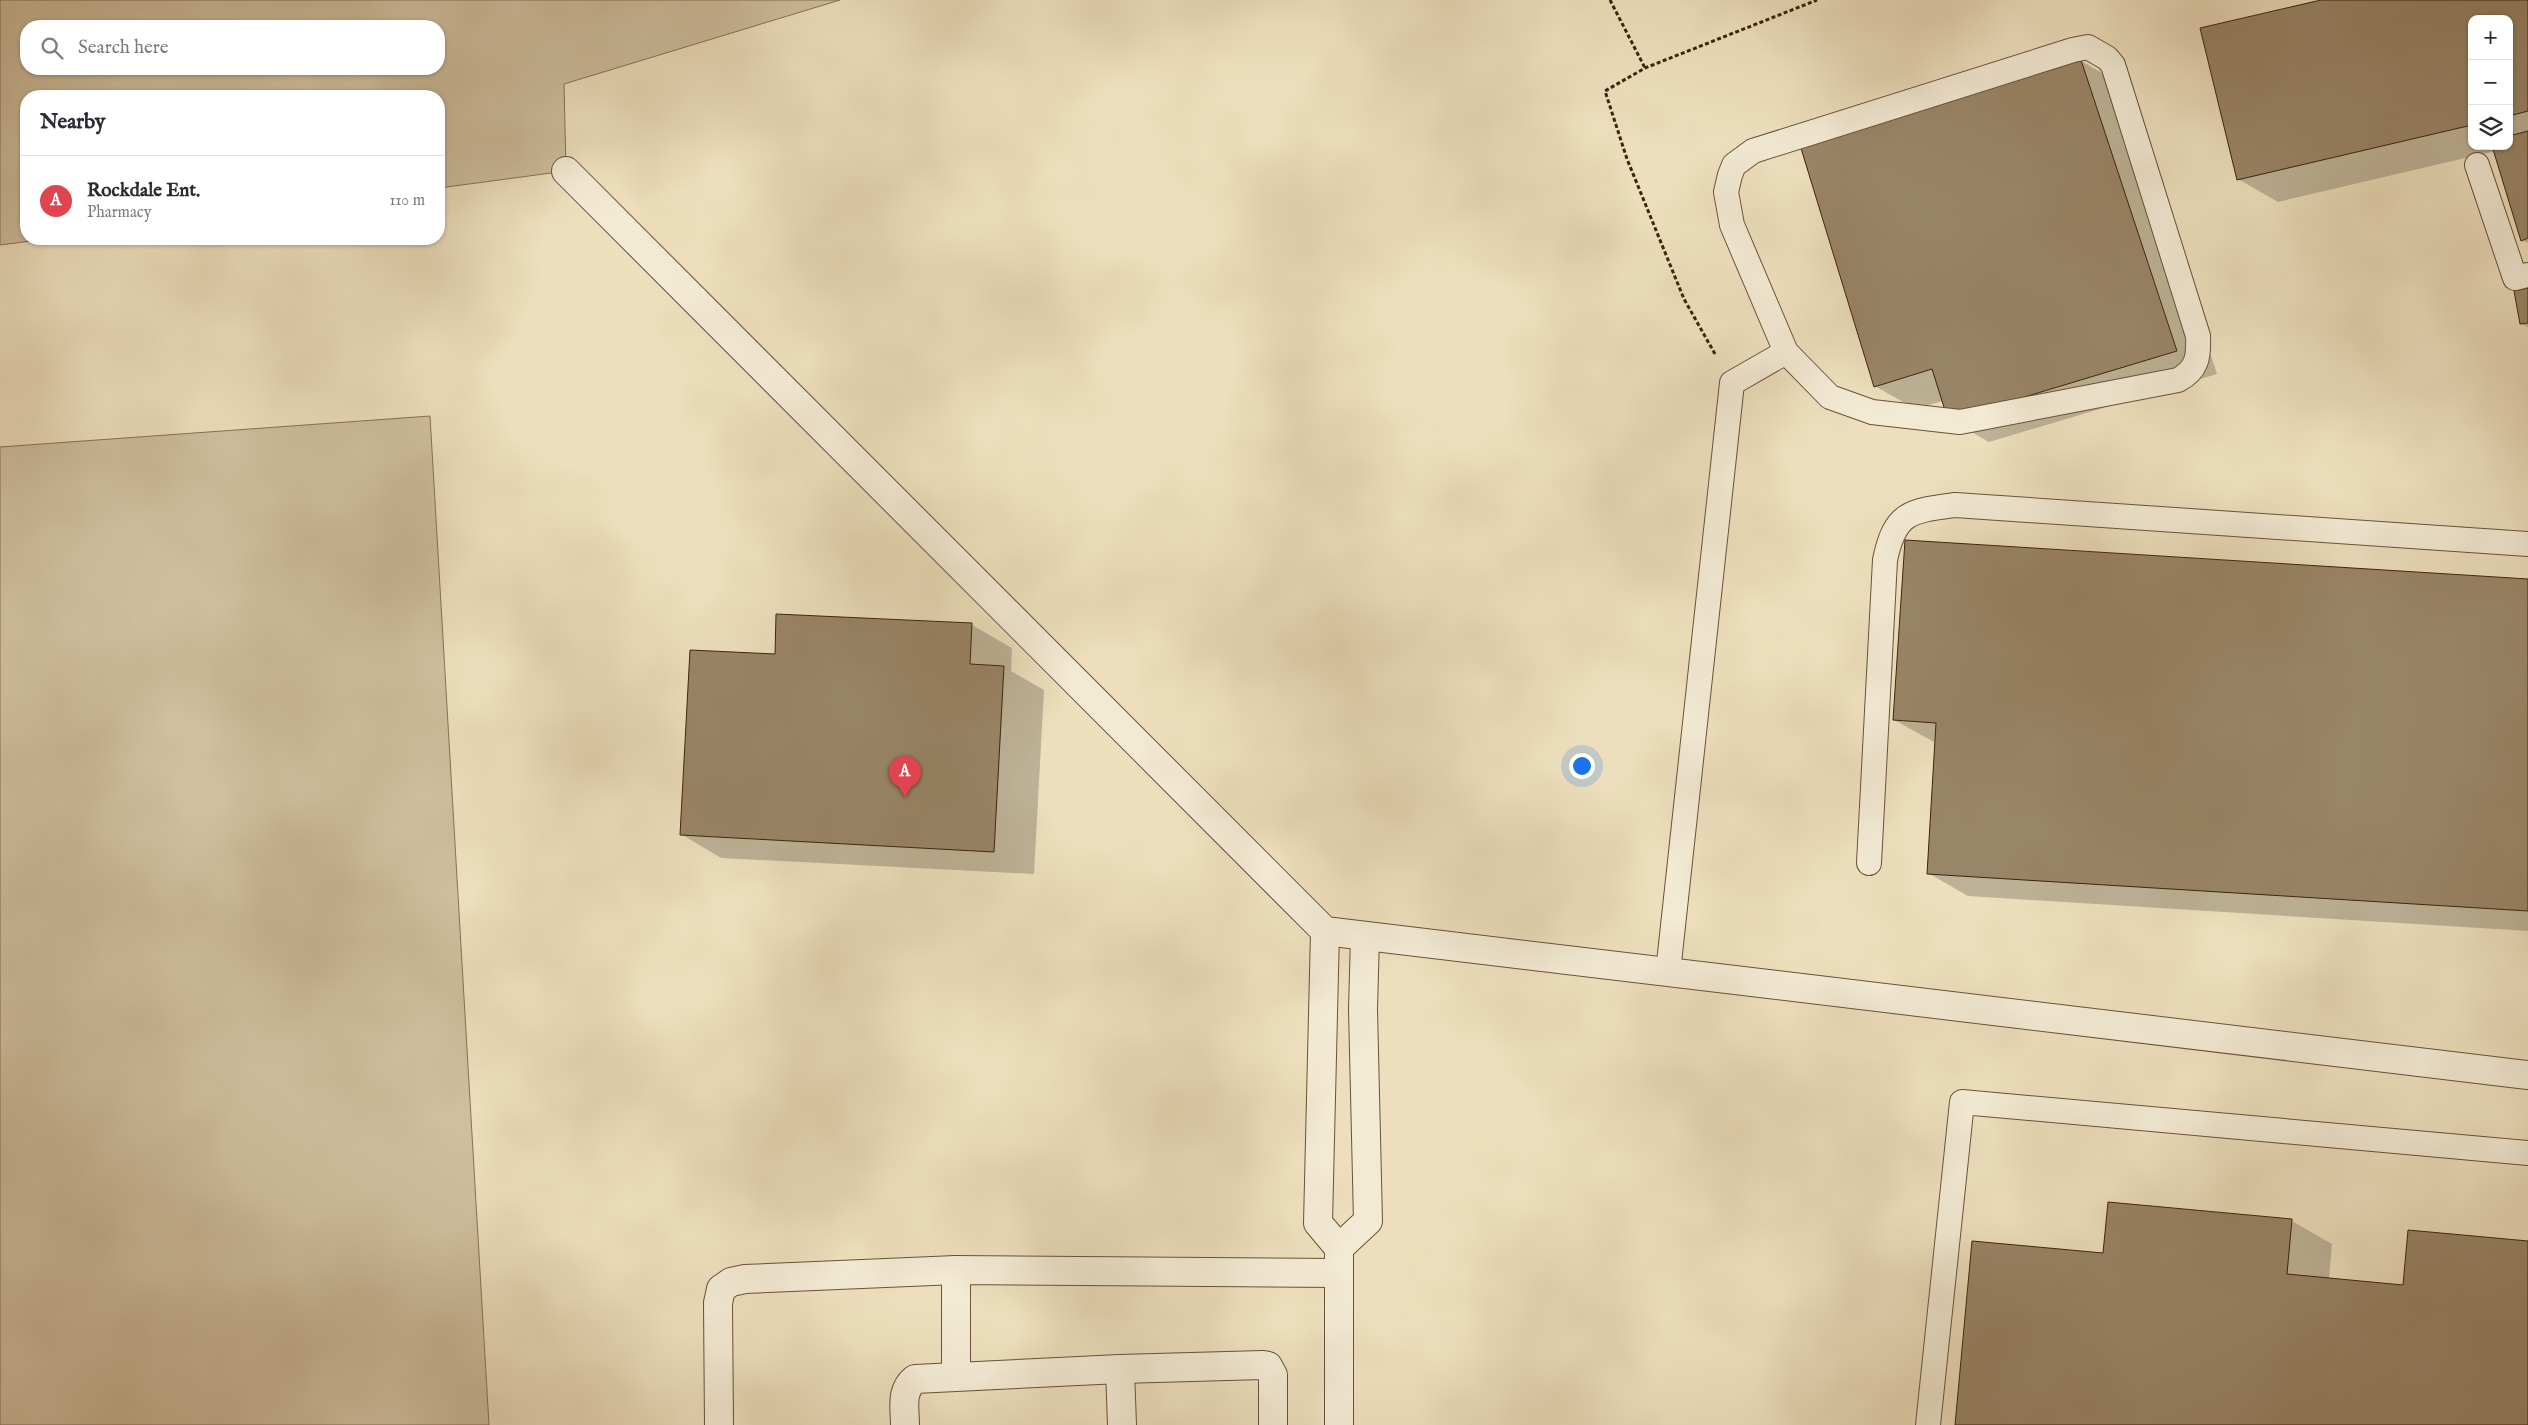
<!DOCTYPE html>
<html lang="en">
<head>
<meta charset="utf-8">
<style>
  body { margin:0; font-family:"IM FELL English",serif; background:#f7f7f7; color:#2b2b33 }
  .controls { position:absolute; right:15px; top:15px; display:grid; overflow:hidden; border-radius:10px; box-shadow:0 1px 4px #0004 }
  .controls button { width:45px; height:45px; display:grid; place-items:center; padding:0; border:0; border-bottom:1px solid #e1e1e2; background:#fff; color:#2b2b33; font:25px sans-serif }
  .you { position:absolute; left:1581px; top:765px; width:18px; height:18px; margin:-12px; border:4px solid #fff; border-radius:50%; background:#1a73e8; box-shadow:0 0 0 8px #1a73e833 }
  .badge { display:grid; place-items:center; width:32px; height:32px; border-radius:50%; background:#8f2418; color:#fff; font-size:16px; font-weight:700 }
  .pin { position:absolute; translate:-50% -41px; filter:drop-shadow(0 1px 2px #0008) }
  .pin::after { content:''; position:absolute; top:26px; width:18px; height:15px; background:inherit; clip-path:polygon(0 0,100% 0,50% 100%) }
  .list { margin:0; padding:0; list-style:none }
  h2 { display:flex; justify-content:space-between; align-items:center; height:65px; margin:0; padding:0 20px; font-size:21px }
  h2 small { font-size:16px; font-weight:400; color:#7c7c81 }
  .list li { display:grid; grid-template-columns:32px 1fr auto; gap:15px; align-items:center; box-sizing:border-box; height:90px; padding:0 20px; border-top:1px solid #e1e1e2 }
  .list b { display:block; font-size:19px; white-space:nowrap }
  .list p { margin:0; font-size:16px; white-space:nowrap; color:#7c7c81 }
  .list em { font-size:16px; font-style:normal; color:#7c7c81 }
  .icon { flex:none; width:28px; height:28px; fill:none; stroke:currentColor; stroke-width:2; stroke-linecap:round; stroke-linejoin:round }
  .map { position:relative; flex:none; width:2528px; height:1425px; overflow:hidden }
  .search { position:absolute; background:#fff; box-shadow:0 1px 4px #0004; left:20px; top:20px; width:425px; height:55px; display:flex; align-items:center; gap:12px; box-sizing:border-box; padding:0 18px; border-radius:20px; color:#7c7c81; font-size:19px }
  .panel { position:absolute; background:#fff; box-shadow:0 1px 4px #0004; left:20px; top:90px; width:425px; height:155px; border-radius:20px }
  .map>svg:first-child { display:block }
  .green { fill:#cfbf9f; stroke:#867155; fill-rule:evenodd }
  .shadow { fill:#0003; fill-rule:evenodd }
  .building { fill:#998568; stroke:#3d230b }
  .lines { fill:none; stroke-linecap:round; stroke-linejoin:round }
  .service-casing { stroke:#695238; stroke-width:26 }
  .minor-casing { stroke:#695238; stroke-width:30 }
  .path { stroke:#3d230b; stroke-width:3; stroke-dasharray:4 2.5; stroke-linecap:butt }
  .service { stroke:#f3ead4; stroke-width:24 }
  .minor { stroke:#f3ead4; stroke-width:28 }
</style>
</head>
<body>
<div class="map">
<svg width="2528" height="1425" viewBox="0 0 2528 1425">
  <rect width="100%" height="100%" fill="#eddfbd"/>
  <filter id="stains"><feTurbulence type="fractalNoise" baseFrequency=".004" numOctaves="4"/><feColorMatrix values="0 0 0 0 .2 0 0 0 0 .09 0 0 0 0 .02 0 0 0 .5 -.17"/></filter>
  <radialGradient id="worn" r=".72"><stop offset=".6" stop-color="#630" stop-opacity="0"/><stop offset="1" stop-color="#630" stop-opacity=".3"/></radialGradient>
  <g class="green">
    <path d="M 0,0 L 840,0 L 564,84 L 566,171 L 439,188 L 439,96 L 26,96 L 26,239 L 46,239 L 0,245 ZM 26,26 L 439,26 L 439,69 L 26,69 Z"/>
    <path d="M 430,416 L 489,1425 L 0,1425 L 0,447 Z"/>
  </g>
  <g class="shadow">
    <path d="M 2326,0 L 2528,0 L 2528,243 L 2522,240 L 2495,151 L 2278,202 L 2238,179 ZM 2472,19 L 2509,19 L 2509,146 L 2472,146 Z"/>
    <path d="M 2081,61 L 2121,84 L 2217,374 L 1989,442 L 1949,419 L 1943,401 L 1915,409 L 1875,386 Z"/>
    <path d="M 2528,289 L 2528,327 L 2521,324 Z"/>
    <path d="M 2528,581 L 2528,931 L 1968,896 L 1928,873 L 1936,743 L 1894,720 Z"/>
    <path d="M 972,625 L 1012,648 L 1011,671 L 1044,690 L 1034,874 L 721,858 L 681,834 L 776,656 Z"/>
    <path d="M 2292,1221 L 2332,1244 L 2329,1279 L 2404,1286 L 2528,1242 L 2528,1425 L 1956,1425 L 2105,1254 Z"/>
  </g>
  <g class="building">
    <path d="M 2321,0 L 2528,0 L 2528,111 L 2509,116 L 2509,19 L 2472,19 L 2472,125 L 2237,180 L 2200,28 Z"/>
    <path d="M 2081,60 L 2177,351 L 1948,420 L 1932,369 L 1874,387 L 1800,145 Z"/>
    <path d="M 2528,131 L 2528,238 L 2521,241 L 2492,146 L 2509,146 L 2509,136 Z"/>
    <path d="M 2528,288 L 2528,323 L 2520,324 L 2514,291 Z"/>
    <path d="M 1905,540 L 2528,579 L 2528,911 L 1927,874 L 1936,723 L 1893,720 Z"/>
    <path d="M 776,614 L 972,623 L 970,664 L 1004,666 L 994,852 L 680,835 L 690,650 L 775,654 Z"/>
    <path d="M 2108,1202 L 2292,1219 L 2287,1274 L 2403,1285 L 2408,1230 L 2528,1241 L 2528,1425 L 1955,1425 L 1972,1241 L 2103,1253 Z"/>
  </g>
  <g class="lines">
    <g class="service-casing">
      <g id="service">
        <path d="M 2088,47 L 2107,58 L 2113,65 L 2198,336 C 2199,357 2197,370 2178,380 L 1960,422 L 1872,412 L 1830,397 L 1786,352 L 1732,225 L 1726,192 L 1730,175 L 1734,165 L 1753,151 L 2073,50 Z"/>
        <path d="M 2477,165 L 2515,278 L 2528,275"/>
        <path d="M 1869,863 L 1885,560 C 1895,512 1910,511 1955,505 L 2528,544"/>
        <path d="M 1668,972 L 1732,383 L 1786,352"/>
        <path d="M 1928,1425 L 1962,1102 L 2528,1153"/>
      </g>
    </g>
    <g class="minor-casing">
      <g id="minor">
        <path d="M 566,171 L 1325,931 L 2528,1075"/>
        <path d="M 1325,931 L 1318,1223 L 1339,1248 L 1368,1221 L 1363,1009 L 1365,936"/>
        <path d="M 1339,1255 L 1339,1425"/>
        <path d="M 1120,1369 L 1122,1425"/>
        <path d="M 956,1376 L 956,1270"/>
        <path d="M 719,1425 L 718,1303 L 721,1289 L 731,1282 L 745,1279 L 956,1270 L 1337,1273"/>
        <path d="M 905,1425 C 905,1408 900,1391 915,1379 L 1120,1369 L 1263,1365 L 1268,1366 L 1273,1375 L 1273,1425"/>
      </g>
    </g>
    <g class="path">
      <path d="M 1610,0 L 1645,68"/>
      <path d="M 1715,354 L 1684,299 L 1627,159 L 1605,91 L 1645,68 L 1817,0"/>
    </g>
    <use href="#service" class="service"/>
    <use href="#minor" class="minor"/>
  </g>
  <rect width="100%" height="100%" filter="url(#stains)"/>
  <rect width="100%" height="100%" fill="url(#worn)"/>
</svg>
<div class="controls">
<button>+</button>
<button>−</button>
<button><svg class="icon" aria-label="layers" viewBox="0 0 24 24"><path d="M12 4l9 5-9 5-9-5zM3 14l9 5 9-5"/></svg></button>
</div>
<div class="you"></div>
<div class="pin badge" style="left:905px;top:797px;background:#e0444e">A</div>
<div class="search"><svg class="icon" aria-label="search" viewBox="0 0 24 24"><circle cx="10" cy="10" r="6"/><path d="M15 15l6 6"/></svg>Search here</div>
<section class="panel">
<h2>Nearby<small></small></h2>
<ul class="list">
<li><span class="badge" style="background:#e0444e">A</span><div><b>Rockdale Ent.</b><p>Pharmacy</p></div><em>110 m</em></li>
</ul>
</section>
</div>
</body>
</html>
